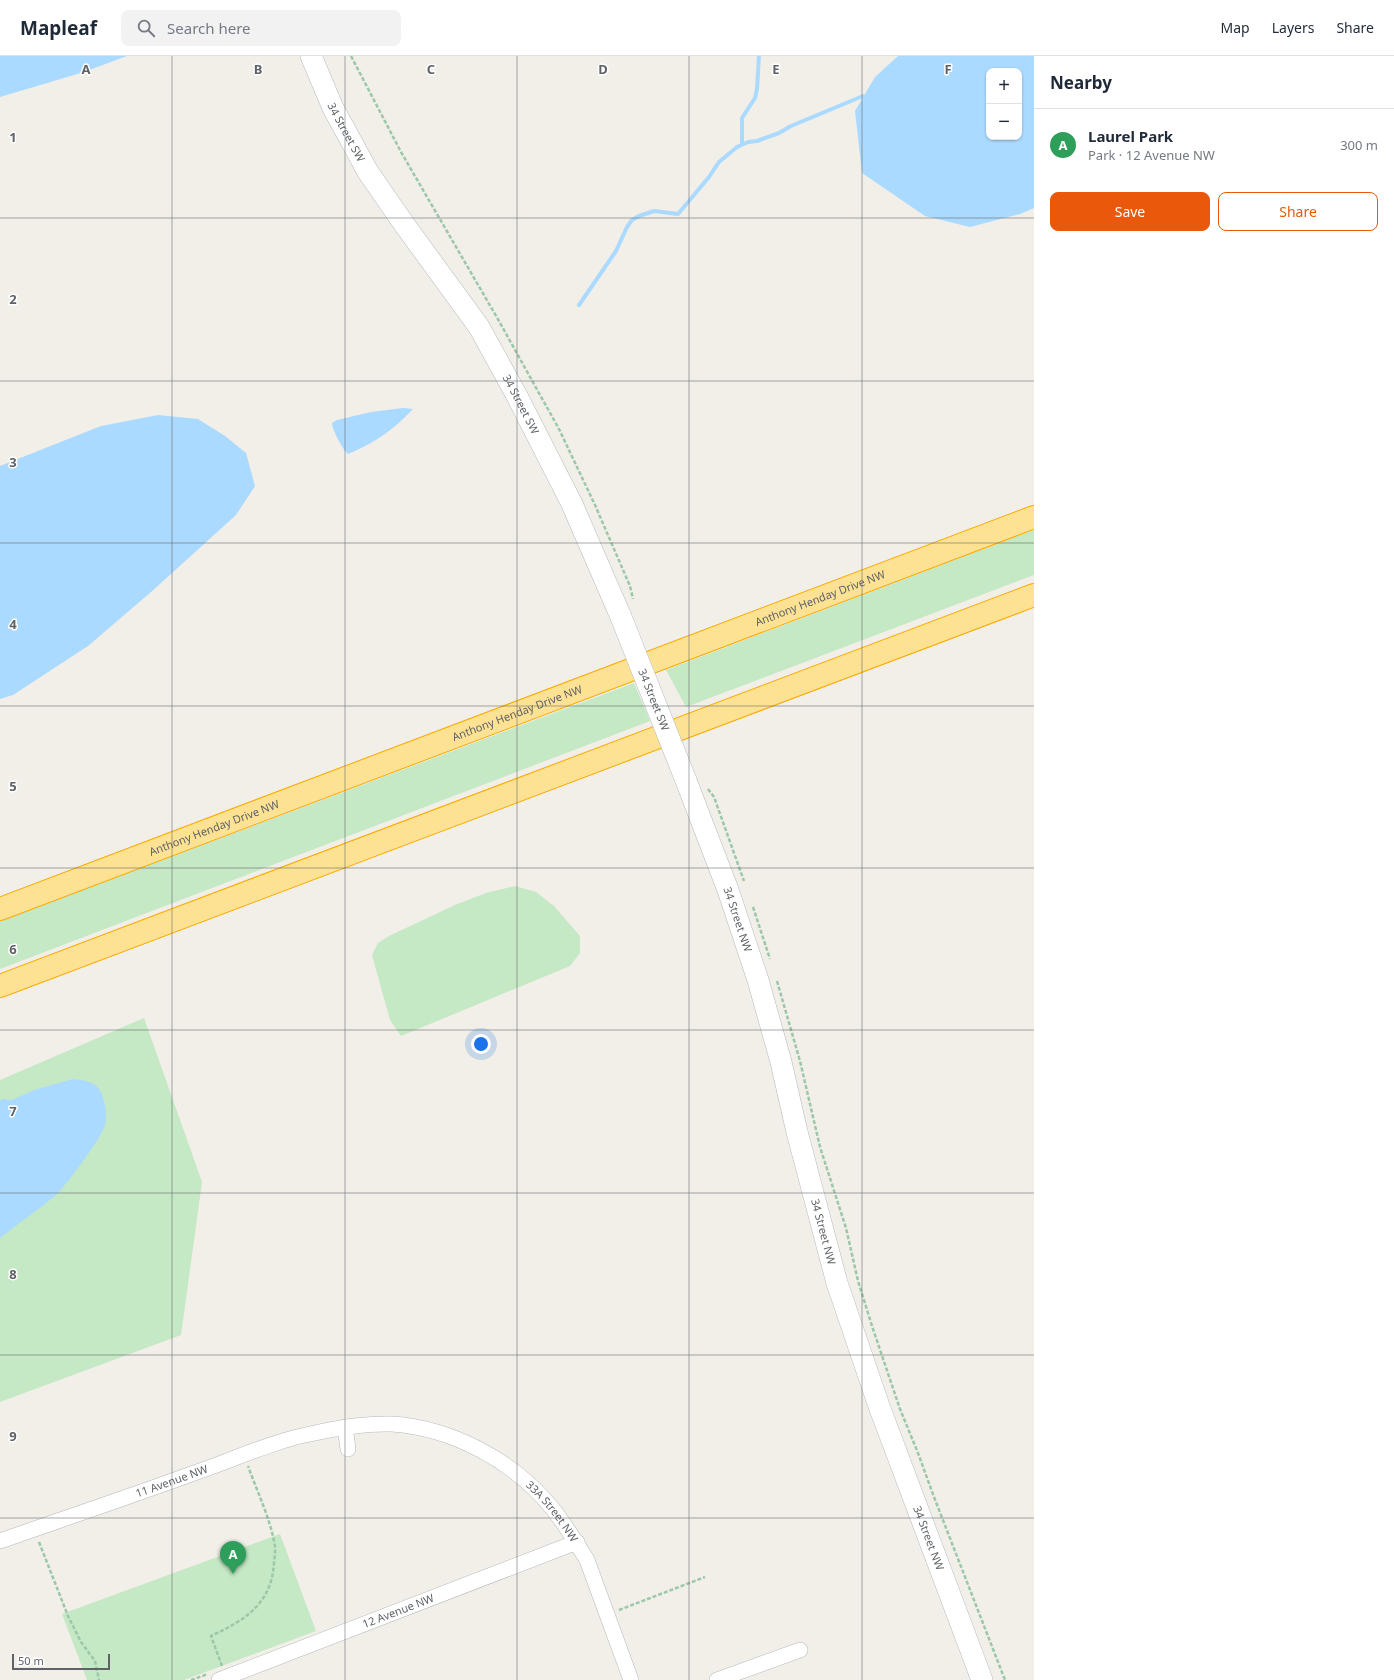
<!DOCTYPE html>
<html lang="en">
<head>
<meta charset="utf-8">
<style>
  body { margin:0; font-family:"Noto Sans",sans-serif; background:#f2f2f3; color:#1f2937 }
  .controls { position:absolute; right:12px; top:12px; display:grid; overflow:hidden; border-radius:8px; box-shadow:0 1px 3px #0004 }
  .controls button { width:36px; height:36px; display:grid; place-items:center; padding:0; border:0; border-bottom:1px solid #e0e1e3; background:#fff; color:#1f2937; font:20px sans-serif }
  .scale { position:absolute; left:12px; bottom:10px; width:98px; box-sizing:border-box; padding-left:4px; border:2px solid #5f6368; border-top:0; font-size:11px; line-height:14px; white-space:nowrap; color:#5f6368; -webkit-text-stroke:3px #fff; paint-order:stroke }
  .you { position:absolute; left:481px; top:988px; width:14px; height:14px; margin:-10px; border:3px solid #fff; border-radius:50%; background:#1a73e8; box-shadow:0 0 0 6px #1a73e833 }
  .badge { display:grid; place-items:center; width:26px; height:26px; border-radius:50%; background:#ea580c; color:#fff; font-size:13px; font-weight:700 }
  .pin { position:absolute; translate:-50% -33px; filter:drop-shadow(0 1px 2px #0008) }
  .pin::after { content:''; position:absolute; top:21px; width:14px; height:12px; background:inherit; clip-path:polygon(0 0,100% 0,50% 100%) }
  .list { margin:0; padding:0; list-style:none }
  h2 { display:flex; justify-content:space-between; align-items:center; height:52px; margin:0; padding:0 16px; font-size:17px }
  h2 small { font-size:13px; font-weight:400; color:#747a83 }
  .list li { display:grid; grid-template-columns:26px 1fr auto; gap:12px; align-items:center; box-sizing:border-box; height:72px; padding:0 16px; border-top:1px solid #e0e1e3 }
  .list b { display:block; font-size:15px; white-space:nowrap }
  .list p { margin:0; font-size:13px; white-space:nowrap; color:#747a83 }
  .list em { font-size:13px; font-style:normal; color:#747a83 }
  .actions { display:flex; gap:8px; padding:12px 16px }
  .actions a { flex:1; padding:9px 0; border:1px solid #ea580c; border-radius:8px; text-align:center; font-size:14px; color:#ea580c }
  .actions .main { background:#ea580c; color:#fff }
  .icon { flex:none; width:22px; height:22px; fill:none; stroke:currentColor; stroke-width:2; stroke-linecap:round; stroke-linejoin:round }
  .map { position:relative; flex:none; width:1034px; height:1624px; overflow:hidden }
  header { display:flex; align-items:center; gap:24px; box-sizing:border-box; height:56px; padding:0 20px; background:#fff; border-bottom:1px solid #e0e1e3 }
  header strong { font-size:19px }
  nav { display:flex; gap:22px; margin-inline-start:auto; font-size:14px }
  .search { width:280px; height:36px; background:#f2f2f3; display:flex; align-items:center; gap:10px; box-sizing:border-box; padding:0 14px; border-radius:8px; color:#747a83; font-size:15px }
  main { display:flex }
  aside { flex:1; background:#fff }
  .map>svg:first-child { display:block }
  .green { fill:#c5e8c5 }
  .water { fill:#aadaff; fill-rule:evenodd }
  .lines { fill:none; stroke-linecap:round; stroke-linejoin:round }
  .stream { stroke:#aadaff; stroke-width:4 }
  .street-casing { stroke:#b5b8bc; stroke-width:16 }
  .secondary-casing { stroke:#b6babf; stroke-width:22 }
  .highway-casing { stroke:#f9ab00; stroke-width:24 }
  .path { stroke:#9cc7a9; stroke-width:2.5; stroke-dasharray:4 2; stroke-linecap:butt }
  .street { stroke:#fff; stroke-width:15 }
  .secondary { stroke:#fff; stroke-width:21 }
  .highway { stroke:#fde293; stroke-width:22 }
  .secondary-bridge-casing { stroke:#b6babf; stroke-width:22; stroke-linecap:butt }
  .secondary-bridge { stroke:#fff; stroke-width:21 }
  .grid { fill:none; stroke:#5f6368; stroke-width:1; stroke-opacity:0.55 }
  .labels { text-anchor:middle; stroke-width:3; stroke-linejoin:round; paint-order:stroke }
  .street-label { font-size:11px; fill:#5f6368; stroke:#fff }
  .grid-label { font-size:13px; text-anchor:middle; font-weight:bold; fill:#5f6368; stroke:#fff; stroke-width:3; stroke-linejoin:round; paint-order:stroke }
</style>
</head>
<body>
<header>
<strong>Mapleaf</strong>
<div class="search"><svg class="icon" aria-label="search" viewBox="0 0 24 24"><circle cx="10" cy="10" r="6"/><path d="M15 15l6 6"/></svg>Search here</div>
<nav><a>Map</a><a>Layers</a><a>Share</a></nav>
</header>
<main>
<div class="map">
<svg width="1034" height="1624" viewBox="0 0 1034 1624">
  <rect width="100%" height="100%" fill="#f1efe8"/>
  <g class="green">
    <path d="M 1034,474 L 1034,519 L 686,651 L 666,614 Z"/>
    <path d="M 634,627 L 650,665 L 0,913 L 0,865 Z"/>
    <path d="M 515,830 L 536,836 L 554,850 L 580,880 L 580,897 L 570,910 L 401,980 L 390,964 L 372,899 L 378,887 L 389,880 L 455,849 L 486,837 Z"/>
    <path d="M 144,962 L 202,1126 L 181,1279 L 0,1346 L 0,1024 Z"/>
    <path d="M 280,1478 L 316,1575 L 184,1624 L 87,1624 L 62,1558 Z"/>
  </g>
  <g class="water">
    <path d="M 0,0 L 127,0 L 84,16 L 0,41 Z"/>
    <path d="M 898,0 L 1034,0 L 1034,152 L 1020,158 L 970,171 L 925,160 L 862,117 L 855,55 L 875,21 ZM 989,15 L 1019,15 L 1019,81 L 989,81 Z"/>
    <path d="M 403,352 L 413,353 C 392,375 376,386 348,398 C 343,394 332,374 332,367 L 337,364 L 371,356 Z"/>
    <path d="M 158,359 L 198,363 L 225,380 L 246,397 L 255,430 L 236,459 L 151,536 L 88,590 L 13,639 L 0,643 L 0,410 L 101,370 Z"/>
    <path d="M 73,1023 C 90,1025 100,1027 104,1045 C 106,1053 107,1061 105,1069 C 103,1080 65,1131 56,1139 C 38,1154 19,1167 0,1182 L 0,1045 L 2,1043 L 12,1044 L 34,1034 Z"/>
  </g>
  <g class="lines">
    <g class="stream">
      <path d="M 742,88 L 742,62 L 755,42 L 757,33 L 759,0"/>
      <path d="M 579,249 L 616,195 L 627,171 L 632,164 L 639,160 L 654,155 L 678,158 L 709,121 L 719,106 L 737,91 L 748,86 L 757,85 L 779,77 L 791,70 L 863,40"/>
    </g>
    <g class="street-casing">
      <g id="street">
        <path d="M 345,1371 L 348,1393"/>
        <path id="s1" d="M 0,1485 C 66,1462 131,1440 197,1416 C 232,1404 274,1385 310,1378 C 336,1372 365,1367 392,1368 C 452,1372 514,1405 552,1452 C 565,1468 576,1486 587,1504 L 631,1624"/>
        <path id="s2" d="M 219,1624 L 577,1486"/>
        <path d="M 717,1624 L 800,1594"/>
      </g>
    </g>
    <g class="secondary-casing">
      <g id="secondary">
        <path id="s3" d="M 311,0 L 333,52 L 368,116 L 404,168 L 479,271 L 517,340 L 572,448 L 621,561"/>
        <path id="s4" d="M 685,722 L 728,834 L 758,924 L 781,1006 L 797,1076 L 837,1227 L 879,1350 L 982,1624"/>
      </g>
    </g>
    <g class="highway-casing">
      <g id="highway">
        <path id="s5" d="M 0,853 L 1034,461"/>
        <path d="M 0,930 L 1034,539"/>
      </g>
    </g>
    <g class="path">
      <path d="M 351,0 L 401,96 L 499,265 L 559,373 L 595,449 L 630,530 L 633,543"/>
      <path d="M 708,733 L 714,741 L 744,825"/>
      <path d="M 753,851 L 770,903"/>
      <path d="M 777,925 L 800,1005 L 820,1091 L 846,1172 L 858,1225 L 872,1270 L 900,1353 L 918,1397 L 934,1441 L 1005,1624"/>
      <path d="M 39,1486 L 68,1560 L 81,1586 L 95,1605 L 99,1624"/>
      <path d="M 619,1554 L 705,1521"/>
      <path d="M 222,1610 L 211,1580 C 245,1564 272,1548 274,1506 C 275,1499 276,1492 274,1485 C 269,1460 257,1435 248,1410"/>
      <path d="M 191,1624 L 208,1618"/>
    </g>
    <use href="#street" class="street"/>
    <use href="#secondary" class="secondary"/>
    <use href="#highway" class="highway"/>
    <g class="secondary-bridge-casing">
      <g id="secondary-bridge">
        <path id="s6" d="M 621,561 L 685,722"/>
      </g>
    </g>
    <use href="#secondary-bridge" class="secondary-bridge"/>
  </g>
  <path class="grid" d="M 172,0 L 172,1624M 345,0 L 345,1624M 517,0 L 517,1624M 689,0 L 689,1624M 862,0 L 862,1624M 0,162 L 1034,162M 0,325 L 1034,325M 0,487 L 1034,487M 0,650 L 1034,650M 0,812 L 1034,812M 0,974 L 1034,974M 0,1137 L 1034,1137M 0,1299 L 1034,1299M 0,1462 L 1034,1462"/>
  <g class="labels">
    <g class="street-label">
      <text dy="4" stroke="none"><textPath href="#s3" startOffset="84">34 Street SW</textPath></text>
      <text dy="4" stroke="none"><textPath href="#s3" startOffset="408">34 Street SW</textPath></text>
      <text dy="4" stroke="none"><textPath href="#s5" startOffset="877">Anthony Henday Drive NW</textPath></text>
      <text dy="4" stroke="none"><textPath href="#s6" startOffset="89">34 Street SW</textPath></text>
      <text dy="4" stroke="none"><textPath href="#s5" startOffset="553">Anthony Henday Drive NW</textPath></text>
      <text dy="4" stroke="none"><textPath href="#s5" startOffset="229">Anthony Henday Drive NW</textPath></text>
      <text dy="4" stroke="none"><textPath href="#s4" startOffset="151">34 Street NW</textPath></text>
      <text dy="4" stroke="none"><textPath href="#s4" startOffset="475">34 Street NW</textPath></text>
      <text dy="4" stroke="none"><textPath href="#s1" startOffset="182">11 Avenue NW</textPath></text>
      <text dy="4" stroke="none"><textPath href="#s1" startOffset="599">33A Street NW</textPath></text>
      <text dy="4" stroke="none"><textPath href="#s4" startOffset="799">34 Street NW</textPath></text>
      <text dy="4" stroke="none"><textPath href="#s2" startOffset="192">12 Avenue NW</textPath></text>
    </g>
  </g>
  <g class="grid-label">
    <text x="86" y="18">A</text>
    <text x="258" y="18">B</text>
    <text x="431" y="18">C</text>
    <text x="603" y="18">D</text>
    <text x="776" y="18">E</text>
    <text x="948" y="18">F</text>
    <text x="13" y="86">1</text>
    <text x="13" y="248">2</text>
    <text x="13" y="411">3</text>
    <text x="13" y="573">4</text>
    <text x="13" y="735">5</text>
    <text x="13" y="898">6</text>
    <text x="13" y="1060">7</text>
    <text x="13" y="1223">8</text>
    <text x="13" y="1385">9</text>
  </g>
</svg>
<div class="controls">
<button>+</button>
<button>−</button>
</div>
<div class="scale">50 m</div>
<div class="you"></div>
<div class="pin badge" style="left:233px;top:1518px;background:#2e9e5b">A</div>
</div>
<aside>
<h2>Nearby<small></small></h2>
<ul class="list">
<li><span class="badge" style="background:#2e9e5b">A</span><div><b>Laurel Park</b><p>Park · 12 Avenue NW</p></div><em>300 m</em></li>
</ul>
<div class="actions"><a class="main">Save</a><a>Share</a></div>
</aside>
</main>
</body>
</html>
